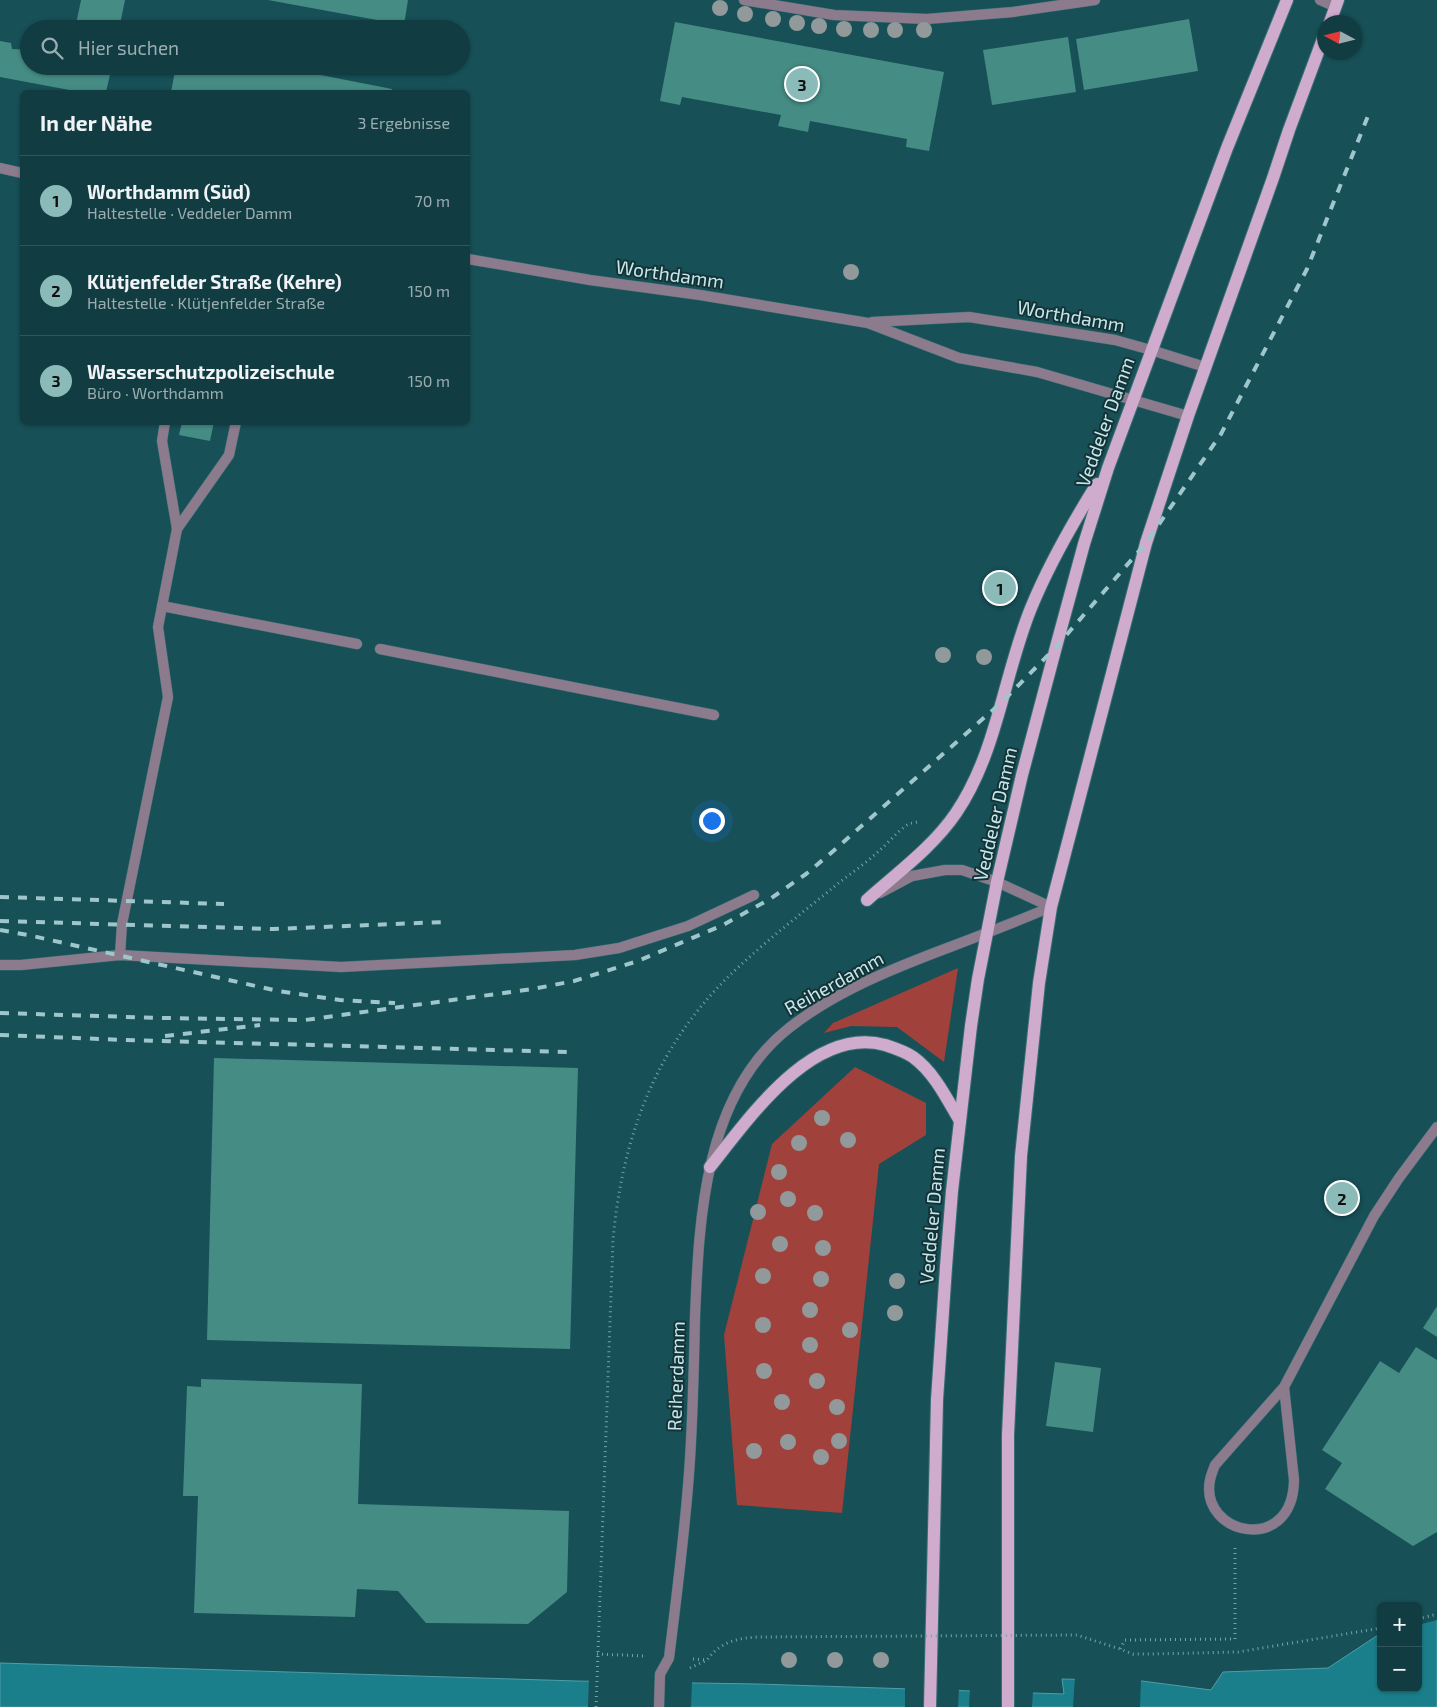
<!DOCTYPE html>
<html lang="de">
<head>
<meta charset="utf-8">
<style>
  body { margin:0; font-family:"Exo 2",sans-serif; background:#1e474c; color:#f1f3f6 }
  .controls { position:absolute; right:15px; bottom:15px; display:grid; overflow:hidden; border-radius:8px; box-shadow:0 1px 4px #0004 }
  .controls button { width:45px; height:45px; display:grid; place-items:center; padding:0; border:0; border-bottom:1px solid #30565a; background:#113c41; color:#f1f3f6; font:25px sans-serif }
  .compass { position:absolute; left:1317px; top:15px; width:45px; height:45px; border-radius:50%; background:#113c41; box-shadow:0 1px 4px #0004; rotate:277deg }
  .you { position:absolute; left:711px; top:820px; width:18px; height:18px; margin:-12px; border:4px solid #fff; border-radius:50%; background:#1a73e8; box-shadow:0 0 0 8px #1a73e833 }
  .badge { display:grid; place-items:center; width:32px; height:32px; border-radius:50%; background:#8bbbb9; color:#111; font-size:16px; font-weight:700 }
  .pin { position:absolute; translate:-50% -50%; border:2px solid #fff; box-shadow:0 1px 5px #0006 }
  .list { margin:0; padding:0; list-style:none }
  h2 { display:flex; justify-content:space-between; align-items:center; height:65px; margin:0; padding:0 20px; font-size:21px }
  h2 small { font-size:16px; font-weight:400; color:#9cadb1 }
  .list li { display:grid; grid-template-columns:32px 1fr auto; gap:15px; align-items:center; box-sizing:border-box; height:90px; padding:0 20px; border-top:1px solid #30565a }
  .list b { display:block; font-size:19px; white-space:nowrap }
  .list p { margin:0; font-size:16px; white-space:nowrap; color:#9cadb1 }
  .list em { font-size:16px; font-style:normal; color:#9cadb1 }
  .icon { flex:none; width:28px; height:28px; fill:none; stroke:currentColor; stroke-width:2; stroke-linecap:round; stroke-linejoin:round }
  .map { position:relative; flex:none; width:1437px; height:1707px; overflow:hidden }
  .search { position:absolute; background:#113c41; box-shadow:0 1px 4px #0004; left:20px; top:20px; width:450px; height:55px; display:flex; align-items:center; gap:12px; box-sizing:border-box; padding:0 18px; border-radius:28px; color:#9cadb1; font-size:19px }
  .panel { position:absolute; background:#113c41; box-shadow:0 1px 4px #0004; left:20px; top:90px; width:450px; height:335px; border-radius:8px }
  .map>svg:first-child { display:block }
  .green { fill:#a0423b }
  .water { fill:#1b7f8b; stroke:#4e9ea8 }
  .pier { fill:#175057 }
  .building { fill:#458c85 }
  .lines { fill:none; stroke-linecap:round; stroke-linejoin:round }
  .service-casing { stroke:#3a6e75; stroke-width:11 }
  .minor-casing { stroke:#3a6e75; stroke-width:11 }
  .tertiary-casing { stroke:#3a6e75; stroke-width:11 }
  .primary-casing { stroke:#3a6e75; stroke-width:14 }
  .path { stroke:#76a3a9; stroke-width:3; stroke-dasharray:1 4; stroke-linecap:butt }
  .service { stroke:#8c7b8c; stroke-width:10 }
  .minor { stroke:#8c7b8c; stroke-width:10 }
  .tertiary { stroke:#8c7b8c; stroke-width:10 }
  .primary { stroke:#cfacce; stroke-width:12 }
  .rail { stroke:#9ec6cb; stroke-width:4; stroke-dasharray:9 9; stroke-linecap:butt }
  .path-bridge { stroke:#76a3a9; stroke-width:3; stroke-dasharray:1 4; stroke-linecap:butt }
  .tree { fill:#91999a }
  .labels { text-anchor:middle; stroke-width:4; stroke-linejoin:round; paint-order:stroke }
  .street-label { font-size:19px; fill:#c6e8ed; stroke:#143337 }
</style>
</head>
<body>
<div class="map">
<svg width="1437" height="1707" viewBox="0 0 1437 1707">
  <rect width="100%" height="100%" fill="#175057"/>
  <g class="green">
    <path d="M 958,968 L 944,1062 L 897,1027 L 851,1026 L 824,1033 L 833,1023 Z"/>
    <path d="M 855,1067 L 926,1103 L 926,1135 L 879,1164 L 842,1513 L 737,1505 L 724,1335 L 772,1144 Z"/>
  </g>
  <path class="water" d="M 1437,1594 L 1437,1707 L 0,1707 L 0,1663 L 577,1681 L 758,1684 L 1064,1694 L 1062,1679 L 1142,1681 L 1211,1690 L 1223,1672 L 1328,1668 L 1381,1633 L 1381,1688 L 1418,1688 L 1418,1608 Z"/>
  <g class="pier">
    <path d="M 1437,1592 L 1437,1620 L 1418,1625 L 1418,1606 L 1417,1606 Z"/>
    <path d="M 1075,1677 L 1141,1679 L 1140,1707 L 1073,1707 Z"/>
    <path d="M 589,1678 L 692,1680 L 691,1707 L 588,1707 Z"/>
    <path d="M 905,1687 L 959,1689 L 958,1707 L 905,1707 Z"/>
    <path d="M 970,1689 L 1033,1691 L 1032,1707 L 969,1707 Z"/>
  </g>
  <g class="building">
    <path d="M 81,0 L 125,0 L 119,29 L 75,29 Z"/>
    <path d="M 268,0 L 408,0 L 404,25 Z"/>
    <path d="M 1189,19 L 1198,71 L 1084,90 L 1076,39 Z"/>
    <path d="M 675,22 L 944,72 L 929,151 L 906,147 L 907,139 L 810,121 L 808,132 L 778,126 L 781,115 L 682,97 L 680,105 L 660,101 Z"/>
    <path d="M 1068,37 L 1076,92 L 992,105 L 983,50 Z"/>
    <path d="M 0,41 L 11,43 L 12,49 L 29,50 L 29,66 L 112,66 L 106,92 L 80,92 L 0,77 Z"/>
    <path d="M 176,66 L 275,66 L 392,89 L 391,92 L 171,92 Z"/>
    <path d="M 182,422 L 214,422 L 210,441 L 179,435 Z"/>
    <path d="M 214,1058 L 578,1068 L 570,1349 L 207,1340 Z"/>
    <path d="M 1437,1306 L 1437,1337 L 1423,1328 Z"/>
    <path d="M 1416,1347 L 1437,1360 L 1437,1532 L 1413,1546 L 1325,1489 L 1342,1463 L 1322,1450 L 1380,1361 L 1399,1373 Z"/>
    <path d="M 1055,1362 L 1101,1368 L 1093,1432 L 1046,1426 Z"/>
    <path d="M 201,1379 L 362,1384 L 358,1504 L 569,1511 L 567,1592 L 528,1624 L 426,1623 L 398,1591 L 357,1589 L 355,1617 L 194,1613 L 198,1496 L 183,1496 L 187,1386 L 201,1387 Z"/>
  </g>
  <g class="lines">
    <g class="service-casing">
      <g id="service">
        <path d="M 744,0 L 834,15 L 927,19 L 1013,12 L 1095,0"/>
        <path d="M 1320,0 L 1336,7"/>
        <path d="M 177,529 L 229,455 L 236,422"/>
        <path d="M 162,606 L 357,644"/>
        <path d="M 380,649 L 714,715"/>
        <path d="M 120,955 L 122,924 L 168,697 L 158,627 L 177,529 L 162,441 L 165,422"/>
        <path d="M 0,965 L 21,965 L 120,955 L 341,967 L 575,955 L 619,948 L 688,926 L 754,895"/>
      </g>
    </g>
    <g class="minor-casing">
      <g id="minor">
        <path d="M 0,168 L 22,173"/>
        <path d="M 468,259 L 590,280 L 700,295 L 868,323 L 959,358 L 1037,372 L 1188,416"/>
        <path d="M 872,322 L 969,317 L 1115,340 L 1151,350 L 1205,367"/>
        <path d="M 1284,1387 L 1294,1480 C 1293,1556 1199,1535 1210,1480 C 1211,1475 1213,1470 1215,1465 L 1284,1387 L 1374,1216 L 1399,1178 L 1437,1127"/>
      </g>
    </g>
    <g class="tertiary-casing">
      <g id="tertiary">
        <path d="M 880,893 L 912,876 L 945,870 L 962,870 L 997,882 L 1051,907"/>
        <path d="M 659,1707 L 660,1674 L 669,1658 C 677,1592 686,1525 690,1459 C 693,1412 694,1364 695,1317 C 699,1218 704,1095 789,1028 C 836,991 894,968 950,947 C 984,934 1018,921 1051,907"/>
      </g>
    </g>
    <g class="primary-casing">
      <g id="primary">
        <path d="M 1330,22 L 1338,0"/>
        <path d="M 867,900 C 897,873 933,847 956,813 C 997,753 1004,674 1031,608 C 1049,564 1072,524 1097,484"/>
        <path d="M 710,1167 C 748,1120 812,1025 885,1045 C 894,1048 904,1051 913,1057 C 934,1072 947,1099 960,1121"/>
        <path d="M 930,1707 L 937,1400 L 946,1267 L 952,1191 L 971,1026 L 978,979 L 997,882 L 1022,775 L 1056,647 L 1084,544 L 1108,468 L 1227,148 L 1287,0"/>
        <path d="M 1008,1707 L 1008,1435 L 1021,1156 L 1039,983 L 1051,907 L 1146,543 L 1188,416 L 1273,178 L 1289,130 L 1324,36"/>
      </g>
    </g>
    <g class="path">
      <path d="M 1235,1548 L 1235,1639 L 1125,1640 L 1120,1649 L 1133,1654 L 1152,1654 L 1238,1652 L 1381,1628"/>
      <path d="M 1418,1619 L 1437,1614"/>
      <path d="M 597,1654 L 644,1656"/>
      <path d="M 690,1668 L 707,1660"/>
      <path d="M 596,1707 L 613,1240 C 622,1140 654,1050 727,978 C 763,943 802,913 840,882 C 853,872 867,862 879,851 C 888,843 897,832 907,825 C 910,823 914,823 917,822"/>
    </g>
    <use href="#service" class="service"/>
    <use href="#minor" class="minor"/>
    <use href="#tertiary" class="tertiary"/>
    <use href="#primary" class="primary"/>
    <g class="rail">
      <path d="M 0,897 L 224,904"/>
      <path d="M 0,921 L 273,929 L 444,922"/>
      <path d="M 0,930 L 28,935 L 278,991 L 340,1000 L 395,1003"/>
      <path d="M 0,1013 L 162,1018 L 305,1020 L 533,989 L 574,981 L 638,961 L 723,925 L 770,899 L 806,874 L 831,853 L 1003,701 L 1056,647 L 1146,543 L 1221,434 L 1307,269 L 1370,111"/>
      <path d="M 0,1035 L 126,1040 L 570,1052"/>
      <path d="M 165,1036 L 260,1025"/>
    </g>
    <path class="path-bridge" d="M 693,1659 L 707,1660 C 721,1641 738,1638 759,1637 L 1077,1635 L 1120,1649"/>
  </g>
  <g class="tree">
    <circle cx="720" cy="8" r="8"/>
    <circle cx="745" cy="14" r="8"/>
    <circle cx="773" cy="19" r="8"/>
    <circle cx="797" cy="23" r="8"/>
    <circle cx="819" cy="26" r="8"/>
    <circle cx="844" cy="29" r="8"/>
    <circle cx="871" cy="30" r="8"/>
    <circle cx="895" cy="30" r="8"/>
    <circle cx="924" cy="30" r="8"/>
    <circle cx="851" cy="272" r="8"/>
    <circle cx="943" cy="655" r="8"/>
    <circle cx="984" cy="657" r="8"/>
    <circle cx="822" cy="1118" r="8"/>
    <circle cx="848" cy="1140" r="8"/>
    <circle cx="799" cy="1143" r="8"/>
    <circle cx="779" cy="1172" r="8"/>
    <circle cx="788" cy="1199" r="8"/>
    <circle cx="758" cy="1212" r="8"/>
    <circle cx="815" cy="1213" r="8"/>
    <circle cx="780" cy="1244" r="8"/>
    <circle cx="823" cy="1248" r="8"/>
    <circle cx="763" cy="1276" r="8"/>
    <circle cx="821" cy="1279" r="8"/>
    <circle cx="897" cy="1281" r="8"/>
    <circle cx="810" cy="1310" r="8"/>
    <circle cx="895" cy="1313" r="8"/>
    <circle cx="763" cy="1325" r="8"/>
    <circle cx="850" cy="1330" r="8"/>
    <circle cx="810" cy="1345" r="8"/>
    <circle cx="764" cy="1371" r="8"/>
    <circle cx="817" cy="1381" r="8"/>
    <circle cx="782" cy="1402" r="8"/>
    <circle cx="837" cy="1407" r="8"/>
    <circle cx="839" cy="1441" r="8"/>
    <circle cx="788" cy="1442" r="8"/>
    <circle cx="754" cy="1451" r="8"/>
    <circle cx="821" cy="1457" r="8"/>
    <circle cx="789" cy="1660" r="8"/>
    <circle cx="835" cy="1660" r="8"/>
    <circle cx="881" cy="1660" r="8"/>
  </g>
  <g class="labels">
    <g class="street-label">
      <text transform="translate(670 274) rotate(8)" y="7">Worthdamm</text>
      <text transform="translate(1071 316) rotate(10)" y="7">Worthdamm</text>
      <text transform="translate(1105 422) rotate(-70)" y="7">Veddeler Damm</text>
      <text transform="translate(995 814) rotate(-77)" y="7">Veddeler Damm</text>
      <text transform="translate(834 983) rotate(-29)" y="7">Reiherdamm</text>
      <text transform="translate(932 1216) rotate(-85)" y="7">Veddeler Damm</text>
      <text transform="translate(676 1376) rotate(-88)" y="7">Reiherdamm</text>
    </g>
  </g>
</svg>
<div class="controls">
<button>+</button>
<button>−</button>
</div>
<svg class="compass" viewBox="-18 -18 36 36"><path d="M0-13l5 13h-10z" fill="#e53935"/><path d="M0 13l5-13h-10z" fill="#9cadb1"/></svg>
<div class="you"></div>
<div class="pin badge" style="left:1000px;top:588px">1</div>
<div class="pin badge" style="left:1342px;top:1198px">2</div>
<div class="pin badge" style="left:802px;top:84px">3</div>
<div class="search"><svg class="icon" aria-label="search" viewBox="0 0 24 24"><circle cx="10" cy="10" r="6"/><path d="M15 15l6 6"/></svg>Hier suchen</div>
<section class="panel">
<h2>In der Nähe<small>3 Ergebnisse</small></h2>
<ul class="list">
<li><span class="badge">1</span><div><b>Worthdamm (Süd)</b><p>Haltestelle · Veddeler Damm</p></div><em>70 m</em></li>
<li><span class="badge">2</span><div><b>Klütjenfelder Straße (Kehre)</b><p>Haltestelle · Klütjenfelder Straße</p></div><em>150 m</em></li>
<li><span class="badge">3</span><div><b>Wasserschutzpolizeischule</b><p>Büro · Worthdamm</p></div><em>150 m</em></li>
</ul>
</section>
</div>
</body>
</html>
